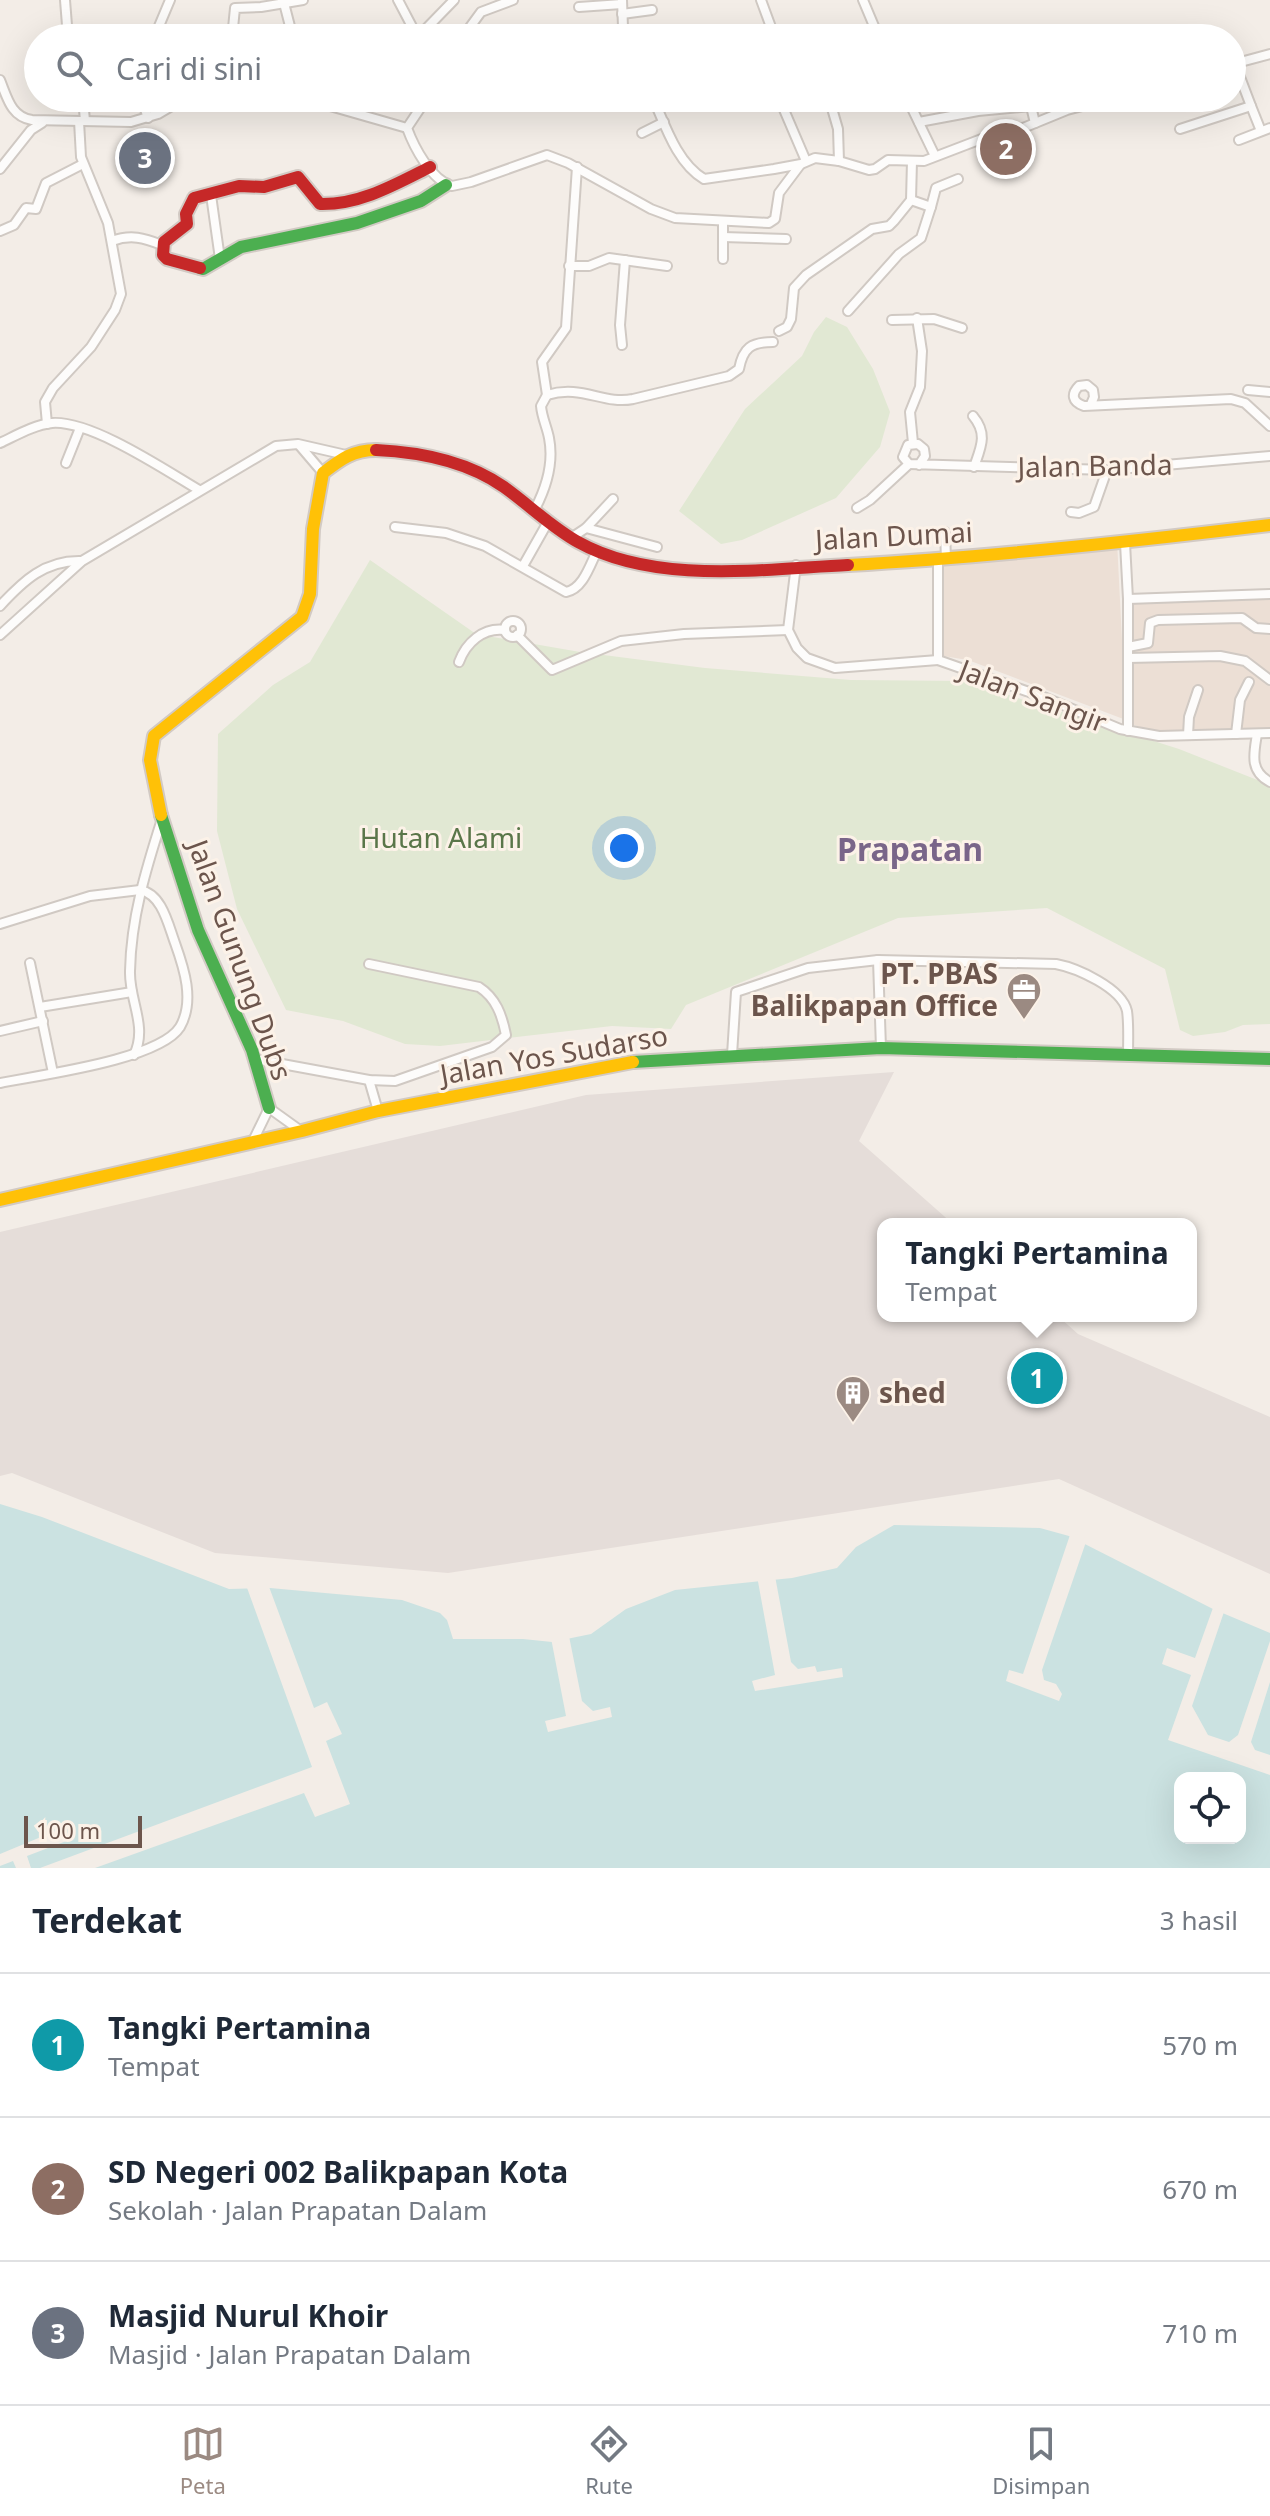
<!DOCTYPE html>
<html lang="id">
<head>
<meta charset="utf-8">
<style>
  body { margin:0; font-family:"Noto Sans",sans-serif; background:#f2f2f3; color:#1f2937 }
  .controls { position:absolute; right:24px; bottom:24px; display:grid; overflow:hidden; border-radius:16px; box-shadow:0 8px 32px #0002 }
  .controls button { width:72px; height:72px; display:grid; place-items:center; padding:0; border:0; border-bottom:2px solid #e0e1e3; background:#fff; color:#1f2937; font:40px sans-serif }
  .scale { position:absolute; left:24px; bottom:20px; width:118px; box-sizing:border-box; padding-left:8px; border:4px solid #6c554c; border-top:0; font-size:22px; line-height:28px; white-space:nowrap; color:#6c554c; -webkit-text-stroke:6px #fcf2e8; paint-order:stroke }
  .you { position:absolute; left:624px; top:848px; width:28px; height:28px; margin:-20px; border:6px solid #fff; border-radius:50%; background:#1a73e8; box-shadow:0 0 0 12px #1a73e833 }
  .badge { display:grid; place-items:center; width:52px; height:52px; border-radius:50%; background:#9b8a82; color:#fff; font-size:26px; font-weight:700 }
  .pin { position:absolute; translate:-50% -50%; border:4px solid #fff; box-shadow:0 2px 8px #0006 }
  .popup { position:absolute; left:877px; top:1218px; width:320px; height:104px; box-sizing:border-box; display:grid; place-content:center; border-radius:16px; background:#fff; filter:drop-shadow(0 2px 6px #0005); font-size:26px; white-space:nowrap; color:#747a83 }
  .popup b { font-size:30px; color:#1f2937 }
  .popup::after { content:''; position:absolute; left:50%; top:100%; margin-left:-16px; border:16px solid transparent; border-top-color:#fff }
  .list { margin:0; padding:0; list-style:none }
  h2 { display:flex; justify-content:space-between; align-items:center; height:104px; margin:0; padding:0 32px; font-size:34px }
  h2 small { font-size:26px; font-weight:400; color:#747a83 }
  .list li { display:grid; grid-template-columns:52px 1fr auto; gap:24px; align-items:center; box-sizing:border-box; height:144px; padding:0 32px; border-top:2px solid #e0e1e3 }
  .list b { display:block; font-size:30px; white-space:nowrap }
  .list p { margin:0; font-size:26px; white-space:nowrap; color:#747a83 }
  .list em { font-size:26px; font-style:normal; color:#747a83 }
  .icon { flex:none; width:44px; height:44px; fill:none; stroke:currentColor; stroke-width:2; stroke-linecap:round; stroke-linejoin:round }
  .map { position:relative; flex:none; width:1270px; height:1868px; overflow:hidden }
  .search { position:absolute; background:#fff; box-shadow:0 8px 32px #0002; left:24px; right:24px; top:24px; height:88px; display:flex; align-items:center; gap:20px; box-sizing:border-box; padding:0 28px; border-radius:44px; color:#747a83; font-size:30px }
  .sheet { height:536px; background:#fff }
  nav { display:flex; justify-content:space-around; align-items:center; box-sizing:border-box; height:112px; border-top:2px solid #e0e1e3; background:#fff; font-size:22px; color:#747a83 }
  nav a { display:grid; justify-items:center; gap:4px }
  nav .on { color:#9b8a82 }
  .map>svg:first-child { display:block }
  .residential { fill:#ecdfd5 }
  .industrial { fill:#e5ddd9 }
  .green { fill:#e1e8d3 }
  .water { fill:#cbe2e1; fill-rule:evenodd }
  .pier { fill:#f3ede7 }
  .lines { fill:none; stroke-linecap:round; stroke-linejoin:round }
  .street-casing { stroke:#d0c9c3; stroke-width:12 }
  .fast-casing { stroke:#d2cac4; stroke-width:16 }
  .slow-casing { stroke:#d2cac4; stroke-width:16 }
  .jam-casing { stroke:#d2cac4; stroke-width:16 }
  .street { stroke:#fdfcfb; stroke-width:8 }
  .fast { stroke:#4caf50; stroke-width:12 }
  .slow { stroke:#ffc107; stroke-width:12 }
  .jam { stroke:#c62828; stroke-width:12 }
  .labels { text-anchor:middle; stroke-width:6; stroke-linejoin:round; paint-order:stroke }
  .street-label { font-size:28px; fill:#6c554c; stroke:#fcf2e8 }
  .park-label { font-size:28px; fill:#5a7649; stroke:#fcf2e8 }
  .poi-label { font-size:28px; font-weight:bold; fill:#6c554c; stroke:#fcf2e8; text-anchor:end }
  .quarter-label { font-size:32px; font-weight:bold; fill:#796589; stroke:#fcf2e8 }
</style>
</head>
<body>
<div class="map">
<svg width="1270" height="1868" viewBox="0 0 1270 1868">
  <rect width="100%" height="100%" fill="#f3ede7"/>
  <g class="residential">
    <path d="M 1117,541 L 1126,720 L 968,660 L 937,655 L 935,556 Z"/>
    <path d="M 1270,597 L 1270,728 L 1159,734 L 1132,724 L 1127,601 Z"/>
  </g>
  <path class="industrial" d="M 894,1072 L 859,1141 L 953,1224 L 883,1224 L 883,1316 L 1058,1316 L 1078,1334 L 1270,1417 L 1270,1574 L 1059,1479 L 448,1573 L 215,1553 L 12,1473 L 0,1476 L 0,1232 L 586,1095 Z"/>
  <g class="green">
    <path d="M 826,317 L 847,327 L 873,369 L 890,412 L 880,447 L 836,498 L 742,540 L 721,544 L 679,511 L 745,409 L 802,356 L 814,332 Z"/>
    <path d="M 370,560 L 476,634 L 580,652 L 705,668 L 851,680 L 964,681 L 1179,749 L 1270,785 L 1270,1024 L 1243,1025 L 1225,1032 L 1193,1036 L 1180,1030 L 1165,969 L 1047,908 L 898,918 L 686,1005 L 671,1029 L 612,1026 L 440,1046 L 405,1044 L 343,1021 L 286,1010 L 237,909 L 217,831 L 218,734 L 273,685 L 310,662 Z"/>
  </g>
  <path class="water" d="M 0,1504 L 42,1517 L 229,1589 L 270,1588 L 402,1600 L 440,1613 L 447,1620 L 453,1639 L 523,1639 L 552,1642 L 591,1634 L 626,1609 L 675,1590 L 792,1578 L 837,1568 L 856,1547 L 894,1525 L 1040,1528 L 1069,1536 L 1213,1609 L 1270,1633 L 1270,1868 L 0,1868 ZM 1180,1778 L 1240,1778 L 1240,1838 L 1180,1838 Z"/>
  <g class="pier">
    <path d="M 1071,1532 L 1087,1539 L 1042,1670 L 1044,1680 L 1056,1684 L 1062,1694 L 1059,1701 L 1006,1681 L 1009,1670 L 1023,1674 Z"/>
    <path d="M 757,1576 L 775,1576 L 791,1662 L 798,1669 L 815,1666 L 817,1672 L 842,1668 L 843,1677 L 755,1691 L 752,1681 L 775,1675 Z"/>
    <path d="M 268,1584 L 314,1708 L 327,1702 L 342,1734 L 326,1741 L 350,1804 L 315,1817 L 304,1793 L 95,1868 L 40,1868 L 312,1767 L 246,1585 Z"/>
    <path d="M 1214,1605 L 1225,1609 L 1192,1706 L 1208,1735 L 1229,1742 L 1238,1735 L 1270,1641 L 1270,1682 L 1251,1742 L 1255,1750 L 1270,1755 L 1270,1775 L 1168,1740 L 1191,1675 L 1162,1664 L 1167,1648 L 1195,1658 Z"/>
    <path d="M 569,1636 L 582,1701 L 593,1711 L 610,1707 L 612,1717 L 548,1732 L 545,1721 L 566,1716 L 551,1638 Z"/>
    <path d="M 65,1827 L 69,1840 L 27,1856 L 31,1868 L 16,1868 L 13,1861 L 0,1866 L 0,1854 Z"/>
  </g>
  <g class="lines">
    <g class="street-casing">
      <g id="street">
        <path d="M 65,0 L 68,38"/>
        <path d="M 398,0 L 418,38"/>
        <path d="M 622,0 L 623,27 L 627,38"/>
        <path d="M 761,0 L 775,38"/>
        <path d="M 863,0 L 879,38"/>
        <path d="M 284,3 L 293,38"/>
        <path d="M 579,7 L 622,4"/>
        <path d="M 622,14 L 652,10"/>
        <path d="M 418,37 L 454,0"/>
        <path d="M 154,38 L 170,0"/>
        <path d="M 232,38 L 235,8 L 261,7 L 303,0"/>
        <path d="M 462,38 L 481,12 L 513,0"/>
        <path d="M 1233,64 L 1270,54"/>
        <path d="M 0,80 C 7,97 11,117 32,120 L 131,122 L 158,114 L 185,98"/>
        <path d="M 83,98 L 85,121"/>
        <path d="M 141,98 L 148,118"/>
        <path d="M 302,98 L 407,128"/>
        <path d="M 427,98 L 407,128 C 414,147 431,180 452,186 L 471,182 L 547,155 L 568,163 L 651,209 L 675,218 L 769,223 L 775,219 L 779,193 L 800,165"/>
        <path d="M 653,98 C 665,125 677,163 704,179 L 774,169 L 801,164 L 815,158 L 839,161 L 869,170 L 875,169 L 888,160 L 924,161 L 984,138 L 1023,128 L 1067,110 L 1113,98"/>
        <path d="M 779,98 L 806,161"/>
        <path d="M 829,98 L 838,129 L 839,161"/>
        <path d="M 907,98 L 935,156"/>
        <path d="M 1029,98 L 1035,123"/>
        <path d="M 1251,106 L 1261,131"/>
        <path d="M 657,108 L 675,98"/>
        <path d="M 919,122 L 978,111 L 1031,106"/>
        <path d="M 1180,129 L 1251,106 L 1235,64"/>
        <path d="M 642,133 L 664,122"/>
        <path d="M 1239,140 L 1270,128"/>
        <path d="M 0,169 L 31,130 L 42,123"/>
        <path d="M 211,195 L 220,259"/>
        <path d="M 931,207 L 936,188 L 958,179"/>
        <path d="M 0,231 L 14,225 L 26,208 L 36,209 L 46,183 L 83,164"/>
        <path d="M 723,237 L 786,239"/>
        <path d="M 112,241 C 131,234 144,238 162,245"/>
        <path d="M 723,259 L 723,221"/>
        <path d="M 569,266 L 589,266 L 609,258 L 667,266"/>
        <path d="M 848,311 L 899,254 L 921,238 L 931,207 L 911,200"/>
        <path d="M 892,320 L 934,319 L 962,328"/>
        <path d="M 779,331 L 787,327 L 791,319 L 794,288 L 806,275 L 872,229 L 889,226 L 894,221 L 911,200 L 912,161"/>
        <path d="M 622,345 L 620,325 L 625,260"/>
        <path d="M 1248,390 L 1270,392"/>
        <path d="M 547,395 L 542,362 L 566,328 L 577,167"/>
        <path d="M 1091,404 L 1094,397 L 1093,390 L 1087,385 L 1079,386 C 1071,394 1072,402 1084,406 L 1231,399 L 1245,403 L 1270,426"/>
        <path d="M 973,416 C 988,434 981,447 974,467"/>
        <path d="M 47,424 L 45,402 L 53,388 L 91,347 L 115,310 L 121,294 L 108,223 L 81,157 L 79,121"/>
        <path d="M 0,443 C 17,435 34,425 52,423 C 91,420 165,470 199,490"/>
        <path d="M 913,443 L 910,412 L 920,387 L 922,351 L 917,318"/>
        <path d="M 300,446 L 323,473"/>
        <path d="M 66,463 L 80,428"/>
        <path d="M 919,465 L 925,456 L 924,449 L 918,444 L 908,445 L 903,457 L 909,464 L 1107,470 L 1270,456"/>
        <path d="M 857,508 L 870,500 L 909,464"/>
        <path d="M 535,509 C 546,488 554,463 549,438 C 547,427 542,418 541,406 L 547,395 C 582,384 603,405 633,399 L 729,376 L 739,369 C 743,348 751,342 773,342"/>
        <path d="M 1071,512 L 1079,513 L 1094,507 L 1107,470"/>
        <path d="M 395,527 L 446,533 L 485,546 L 566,592 C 583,589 590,565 597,551"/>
        <path d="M 586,528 L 613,499"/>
        <path d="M 945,532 L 946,559"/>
        <path d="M 571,538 L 586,528 L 657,547"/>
        <path d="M 1125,543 L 1128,599 L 1128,731"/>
        <path d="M 938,560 L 938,660 L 1046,698 L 1120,729 L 1159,736 L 1270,733"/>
        <path d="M 796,565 L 788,630 L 797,648 L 807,658 L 835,668 L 938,660"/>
        <path d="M 523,566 L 549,520"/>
        <path d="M 1128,599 L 1270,594"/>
        <path d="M 0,606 C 23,581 45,560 81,561"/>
        <circle cx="513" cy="629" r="8"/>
        <path d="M 0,635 L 82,561 L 276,446 L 298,444 L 346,455"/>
        <path d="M 517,635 L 552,670 L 621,641 L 684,634 L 788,630"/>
        <path d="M 1128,647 L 1148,643 L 1150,623 L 1158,620 L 1242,618 L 1256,628 L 1270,629"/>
        <path d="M 1128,658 L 1220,656 L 1245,661 L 1270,680"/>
        <path d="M 459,662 C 466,643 483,627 505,630"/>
        <path d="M 1236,734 L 1240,700 L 1249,682"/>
        <path d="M 1257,734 C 1254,753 1249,771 1270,782"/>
        <path d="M 1188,735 L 1189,717 L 1198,690"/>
        <path d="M 0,924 L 90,896 L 140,890"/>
        <path d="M 30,963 L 53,1073"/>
        <path d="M 40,1007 L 132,992"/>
        <path d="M 0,1031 L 43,1021"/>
        <path d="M 881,1048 L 878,960 L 1056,964 C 1077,968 1122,988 1127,1011 C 1129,1025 1128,1041 1128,1056"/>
        <path d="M 134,1055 C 148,1026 129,1001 130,971 C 131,918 146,869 162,819"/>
        <path d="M 732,1055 L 736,992 L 808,968 L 878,960"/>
        <path d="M 255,1059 L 369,1080 L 395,1081 L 492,1047 L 506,1035 C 502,1015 496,998 479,987 L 369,964"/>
        <path d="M 369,1080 L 378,1111"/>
        <path d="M 0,1083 C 39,1075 159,1060 180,1027 C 195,1001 184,968 175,943 C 168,924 162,894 140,890"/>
        <path d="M 252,1143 L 269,1108 L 301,1131"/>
      </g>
    </g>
    <g class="fast-casing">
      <g id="fast">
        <path d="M 200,268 L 203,269 L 241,247 L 357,223 L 421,201 L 446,185"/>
        <path d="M 161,815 L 198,930 L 252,1050 L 269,1108"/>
        <path d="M 633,1062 L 881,1048 L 1270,1059"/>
      </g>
    </g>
    <g class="slow-casing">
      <g id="slow">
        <path d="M 848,565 C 989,557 1130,542 1270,525"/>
        <path d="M 161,815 L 150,760 L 154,736 L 302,617 L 310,594 L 313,529 L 323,473 C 341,459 353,450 376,450"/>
        <path d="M 0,1200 L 302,1131 L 378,1111 L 633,1062"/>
      </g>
    </g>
    <g class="jam-casing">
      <g id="jam">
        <path d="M 200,268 L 167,259 L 163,255 L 164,242 L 187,224 L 186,214 L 194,198 L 239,186 L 264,187 L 298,177 L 320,204 C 360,205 396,184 430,167"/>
        <path d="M 376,450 C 420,452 468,462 504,487 C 528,504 551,527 578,542 C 655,585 763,569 848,565"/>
      </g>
    </g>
    <use href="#street" class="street"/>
    <use href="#fast" class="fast"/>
    <use href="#slow" class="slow"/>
    <use href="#jam" class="jam"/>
  </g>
  <defs>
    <g id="office-pin" transform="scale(1.8)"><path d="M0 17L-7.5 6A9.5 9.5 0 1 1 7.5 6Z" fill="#9b8a82" stroke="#fcf2e8"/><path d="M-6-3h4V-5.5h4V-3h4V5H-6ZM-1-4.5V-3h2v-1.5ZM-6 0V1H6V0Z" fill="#fff"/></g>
    <g id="building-pin" transform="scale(1.8)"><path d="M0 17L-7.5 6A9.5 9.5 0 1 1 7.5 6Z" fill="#9b8a82" stroke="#fcf2e8"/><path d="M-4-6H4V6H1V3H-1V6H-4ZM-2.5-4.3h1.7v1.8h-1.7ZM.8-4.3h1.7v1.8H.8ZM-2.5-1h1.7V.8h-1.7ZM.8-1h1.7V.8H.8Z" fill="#fff"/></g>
  </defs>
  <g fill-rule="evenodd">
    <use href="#office-pin" x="1024" y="990"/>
    <use href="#building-pin" x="853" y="1393"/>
  </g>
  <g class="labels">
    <g class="street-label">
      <text transform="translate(1095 466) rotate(-1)" y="10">Jalan Banda</text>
      <text transform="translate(894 536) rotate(-3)" y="10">Jalan Dumai</text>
      <text transform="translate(1033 696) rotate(21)" y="10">Jalan Sangir</text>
      <text transform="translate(240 960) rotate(70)" y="10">Jalan Gunung Dubs</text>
      <text transform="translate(554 1055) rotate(-10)" y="10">Jalan Yos Sudarso</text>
    </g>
    <g class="park-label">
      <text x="441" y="848">Hutan Alami</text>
    </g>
    <g class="poi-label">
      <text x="998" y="984">PT. PBAS<tspan x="998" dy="32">Balikpapan Office</tspan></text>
      <text x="879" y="1403" text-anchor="start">shed</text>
    </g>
    <g class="quarter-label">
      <text x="910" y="861">Prapatan</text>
    </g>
  </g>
</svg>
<div class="controls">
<button><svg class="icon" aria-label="locate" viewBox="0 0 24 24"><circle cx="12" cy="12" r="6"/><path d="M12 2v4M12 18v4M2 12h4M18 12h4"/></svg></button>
</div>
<div class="scale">100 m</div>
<div class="you"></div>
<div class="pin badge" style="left:1037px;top:1378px;background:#0f9aa8">1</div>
<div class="popup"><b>Tangki Pertamina</b>Tempat</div>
<div class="pin badge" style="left:1006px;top:149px;background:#8d6e63">2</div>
<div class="pin badge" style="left:145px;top:158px;background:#6b7280">3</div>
<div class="search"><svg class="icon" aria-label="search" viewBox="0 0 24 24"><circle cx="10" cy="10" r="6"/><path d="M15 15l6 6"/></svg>Cari di sini</div>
</div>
<section class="sheet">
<h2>Terdekat<small>3 hasil</small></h2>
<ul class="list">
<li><span class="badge" style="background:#0f9aa8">1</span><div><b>Tangki Pertamina</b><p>Tempat</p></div><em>570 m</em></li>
<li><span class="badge" style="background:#8d6e63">2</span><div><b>SD Negeri 002 Balikpapan Kota</b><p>Sekolah · Jalan Prapatan Dalam</p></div><em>670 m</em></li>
<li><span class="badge" style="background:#6b7280">3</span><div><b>Masjid Nurul Khoir</b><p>Masjid · Jalan Prapatan Dalam</p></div><em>710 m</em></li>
</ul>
</section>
<nav>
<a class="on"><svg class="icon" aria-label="map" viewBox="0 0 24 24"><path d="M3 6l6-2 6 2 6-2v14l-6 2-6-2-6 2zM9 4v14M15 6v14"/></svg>Peta</a>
<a><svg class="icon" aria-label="directions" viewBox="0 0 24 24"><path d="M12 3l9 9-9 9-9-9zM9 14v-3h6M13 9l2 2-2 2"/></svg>Rute</a>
<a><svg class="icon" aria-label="saved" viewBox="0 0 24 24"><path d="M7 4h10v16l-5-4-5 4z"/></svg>Disimpan</a>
</nav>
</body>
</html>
